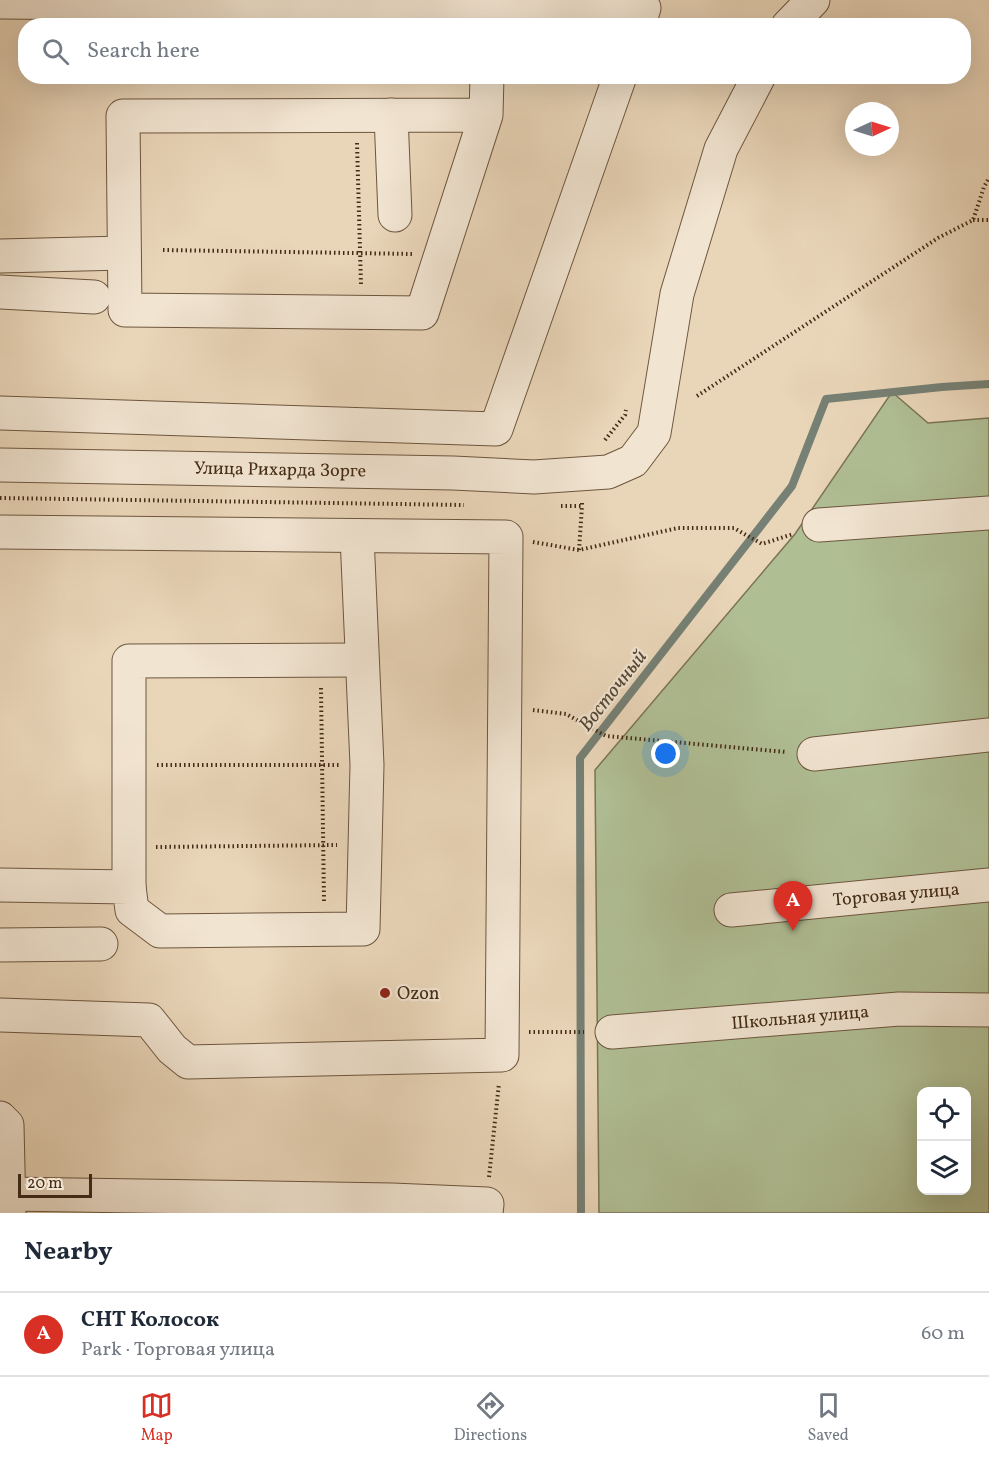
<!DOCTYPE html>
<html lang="en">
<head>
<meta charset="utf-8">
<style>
  body { margin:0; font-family:Vollkorn,serif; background:#f2f2f3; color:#1f2937 }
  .controls { position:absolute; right:18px; bottom:18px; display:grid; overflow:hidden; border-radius:12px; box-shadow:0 6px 24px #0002 }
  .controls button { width:54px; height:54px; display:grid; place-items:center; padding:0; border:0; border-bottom:2px solid #e0e1e3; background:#fff; color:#1f2937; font:30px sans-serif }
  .compass { position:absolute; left:845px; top:102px; width:54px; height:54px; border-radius:50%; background:#fff; box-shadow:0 6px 24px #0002; rotate:86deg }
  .scale { position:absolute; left:18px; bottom:15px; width:74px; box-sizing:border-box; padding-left:6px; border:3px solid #442b15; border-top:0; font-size:16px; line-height:21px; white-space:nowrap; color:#442b15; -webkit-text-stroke:4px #f1e4d1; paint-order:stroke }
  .you { position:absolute; left:666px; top:754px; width:21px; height:21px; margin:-15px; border:4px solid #fff; border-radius:50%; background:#1a73e8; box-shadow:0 0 0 9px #1a73e833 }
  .badge { display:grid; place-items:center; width:39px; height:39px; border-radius:50%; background:#d93025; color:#fff; font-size:20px; font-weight:700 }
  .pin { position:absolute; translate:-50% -50px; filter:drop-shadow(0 2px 3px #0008) }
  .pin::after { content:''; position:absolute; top:32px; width:21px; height:18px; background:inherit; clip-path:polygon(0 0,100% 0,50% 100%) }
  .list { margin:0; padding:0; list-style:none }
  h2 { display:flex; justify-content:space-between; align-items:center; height:78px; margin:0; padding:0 24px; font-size:26px }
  h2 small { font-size:20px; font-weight:400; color:#747a83 }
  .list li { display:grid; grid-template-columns:39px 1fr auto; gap:18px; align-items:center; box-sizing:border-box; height:84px; padding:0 24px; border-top:2px solid #e0e1e3 }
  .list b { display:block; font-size:22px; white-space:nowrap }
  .list p { margin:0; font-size:20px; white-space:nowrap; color:#747a83 }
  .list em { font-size:20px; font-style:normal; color:#747a83 }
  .icon { flex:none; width:33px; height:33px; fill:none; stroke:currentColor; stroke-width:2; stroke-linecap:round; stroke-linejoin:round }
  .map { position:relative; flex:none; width:989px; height:1213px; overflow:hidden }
  .search { position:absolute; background:#fff; box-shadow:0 6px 24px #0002; left:18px; right:18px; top:18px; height:66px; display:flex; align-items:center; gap:15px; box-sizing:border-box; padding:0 21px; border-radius:24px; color:#747a83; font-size:22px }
  .sheet { height:162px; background:#fff }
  nav { display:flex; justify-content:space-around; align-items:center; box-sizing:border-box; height:84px; border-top:2px solid #e0e1e3; background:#fff; font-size:16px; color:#747a83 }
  nav a { display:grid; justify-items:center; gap:3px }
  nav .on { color:#d93025 }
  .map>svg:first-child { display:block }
  .garden { fill:#b0be94; stroke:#7a7454; stroke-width:1.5; fill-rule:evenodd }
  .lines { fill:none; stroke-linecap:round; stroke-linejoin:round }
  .stream { stroke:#768074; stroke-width:8 }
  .minor-casing { stroke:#6d563e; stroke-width:35 }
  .path { stroke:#442b15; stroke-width:4; stroke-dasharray:1.5 3; stroke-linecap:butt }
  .minor { stroke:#f1e4d1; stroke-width:33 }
  .poi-dot { fill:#8f2418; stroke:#f1e4d1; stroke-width:2 }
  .labels { text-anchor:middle; stroke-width:4.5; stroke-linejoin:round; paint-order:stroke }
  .street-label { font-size:18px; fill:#442b15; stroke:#f1e4d1 }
  .poi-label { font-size:18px; fill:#442b15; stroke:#f1e4d1; text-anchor:start }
  .water-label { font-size:20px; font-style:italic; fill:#554735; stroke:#f1e4d1 }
</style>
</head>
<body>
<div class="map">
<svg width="989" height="1213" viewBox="0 0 989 1213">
  <rect width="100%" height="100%" fill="#e9d5b8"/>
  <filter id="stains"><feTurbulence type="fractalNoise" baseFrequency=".00333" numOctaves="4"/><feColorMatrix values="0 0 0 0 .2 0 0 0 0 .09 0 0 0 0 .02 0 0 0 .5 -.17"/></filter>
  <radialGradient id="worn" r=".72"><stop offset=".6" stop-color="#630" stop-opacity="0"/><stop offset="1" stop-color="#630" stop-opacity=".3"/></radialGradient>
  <path class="garden" d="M 892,392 L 928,423 L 989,418 L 989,1213 L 599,1213 L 595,770 L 795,534 ZM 922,1092 L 966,1092 L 966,1190 L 922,1190 Z"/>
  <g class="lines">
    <path class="stream" d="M 581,1213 L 580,758 L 792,486 L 826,399 L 942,387 L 989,384"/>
    <g class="minor-casing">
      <g id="minor">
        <path d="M 0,2 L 644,8 L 638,26"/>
        <path d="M 788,26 L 813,0"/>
        <path d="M 391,115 L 395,215"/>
        <path d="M 486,115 L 123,116 L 125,310 L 422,313 L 486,115 L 487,76"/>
        <path d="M 0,256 L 124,253"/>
        <path d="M 0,292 L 94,297"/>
        <path d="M 0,413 L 496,429 L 620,76"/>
        <path d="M 0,465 L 453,473 L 534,477 L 608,472 L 633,461 L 654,433 L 677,294 L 721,149 L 759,76"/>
        <path d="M 819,525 L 989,513"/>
        <path d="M 0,532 L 506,537 L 502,1055 L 188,1062 L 172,1049 L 149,1020 L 0,1015"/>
        <path d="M 814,754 L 989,735"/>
        <path d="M 0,885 L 129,887 L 132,910 L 160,931 L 363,929 L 367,765 L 357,536"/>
        <path d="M 129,887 L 129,661 L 361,660"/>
        <path d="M 731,910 L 989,885"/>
        <path d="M 0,945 L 101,944"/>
        <path d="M 612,1032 L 899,1009 L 989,1010"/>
        <path d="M 0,1118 L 7,1125 L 9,1213"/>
        <path d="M 8,1194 L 392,1200 L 487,1204 L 486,1213"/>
      </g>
    </g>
    <g class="path">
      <path d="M 357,143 L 361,285"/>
      <path d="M 973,220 L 989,220"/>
      <path d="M 163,250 L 413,254"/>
      <path d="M 697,396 L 938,238 L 973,220 L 984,187 L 989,178"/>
      <path d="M 605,440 L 625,415 L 626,410"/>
      <path d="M 0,498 L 464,505"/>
      <path d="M 561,506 L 582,506 L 582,502"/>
      <path d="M 533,542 L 579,550 L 678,528 L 734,528 L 762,544 L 793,534"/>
      <path d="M 579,550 L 582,506"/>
      <path d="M 321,688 L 324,902"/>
      <path d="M 533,710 L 566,714 L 606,736 L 786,752"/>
      <path d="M 157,765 L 339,765"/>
      <path d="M 156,847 L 337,845"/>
      <path d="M 529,1032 L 584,1032"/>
      <path d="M 489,1177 L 499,1083"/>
    </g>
    <use href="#minor" class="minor"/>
  </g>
  <circle class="poi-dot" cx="385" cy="993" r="6"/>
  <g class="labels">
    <g class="street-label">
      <text transform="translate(280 469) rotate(1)" y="6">Улица Рихарда Зорге</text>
      <text transform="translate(896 894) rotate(-5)" y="6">Торговая улица</text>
      <text transform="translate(800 1017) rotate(-5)" y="6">Школьная улица</text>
    </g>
    <g class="poi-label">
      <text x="397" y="999">Ozon</text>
    </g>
    <g class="water-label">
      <text transform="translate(612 690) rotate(-52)" y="7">Восточный</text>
    </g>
  </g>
  <rect width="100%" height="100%" filter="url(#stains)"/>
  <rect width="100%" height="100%" fill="url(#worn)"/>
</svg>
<div class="controls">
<button><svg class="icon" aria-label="locate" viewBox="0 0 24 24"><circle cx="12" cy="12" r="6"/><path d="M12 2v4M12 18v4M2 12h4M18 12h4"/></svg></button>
<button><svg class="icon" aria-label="layers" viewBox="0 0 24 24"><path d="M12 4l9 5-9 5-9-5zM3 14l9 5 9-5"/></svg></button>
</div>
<svg class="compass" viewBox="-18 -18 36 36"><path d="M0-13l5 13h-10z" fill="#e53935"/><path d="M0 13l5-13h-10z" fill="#747a83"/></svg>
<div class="scale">20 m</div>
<div class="you"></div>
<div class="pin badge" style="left:793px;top:931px">A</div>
<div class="search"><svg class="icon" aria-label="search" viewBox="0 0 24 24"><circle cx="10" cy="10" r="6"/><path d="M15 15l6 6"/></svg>Search here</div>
</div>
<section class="sheet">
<h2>Nearby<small></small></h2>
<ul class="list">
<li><span class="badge">A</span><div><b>СНТ Колосок</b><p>Park · Торговая улица</p></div><em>60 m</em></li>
</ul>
</section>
<nav>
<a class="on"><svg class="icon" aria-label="map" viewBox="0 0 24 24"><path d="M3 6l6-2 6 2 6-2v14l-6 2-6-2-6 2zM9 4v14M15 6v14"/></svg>Map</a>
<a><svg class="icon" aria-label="directions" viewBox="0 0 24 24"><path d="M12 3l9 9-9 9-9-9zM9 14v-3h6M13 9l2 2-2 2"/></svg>Directions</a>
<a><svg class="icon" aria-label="saved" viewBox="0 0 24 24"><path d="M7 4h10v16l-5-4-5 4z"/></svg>Saved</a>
</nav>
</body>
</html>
